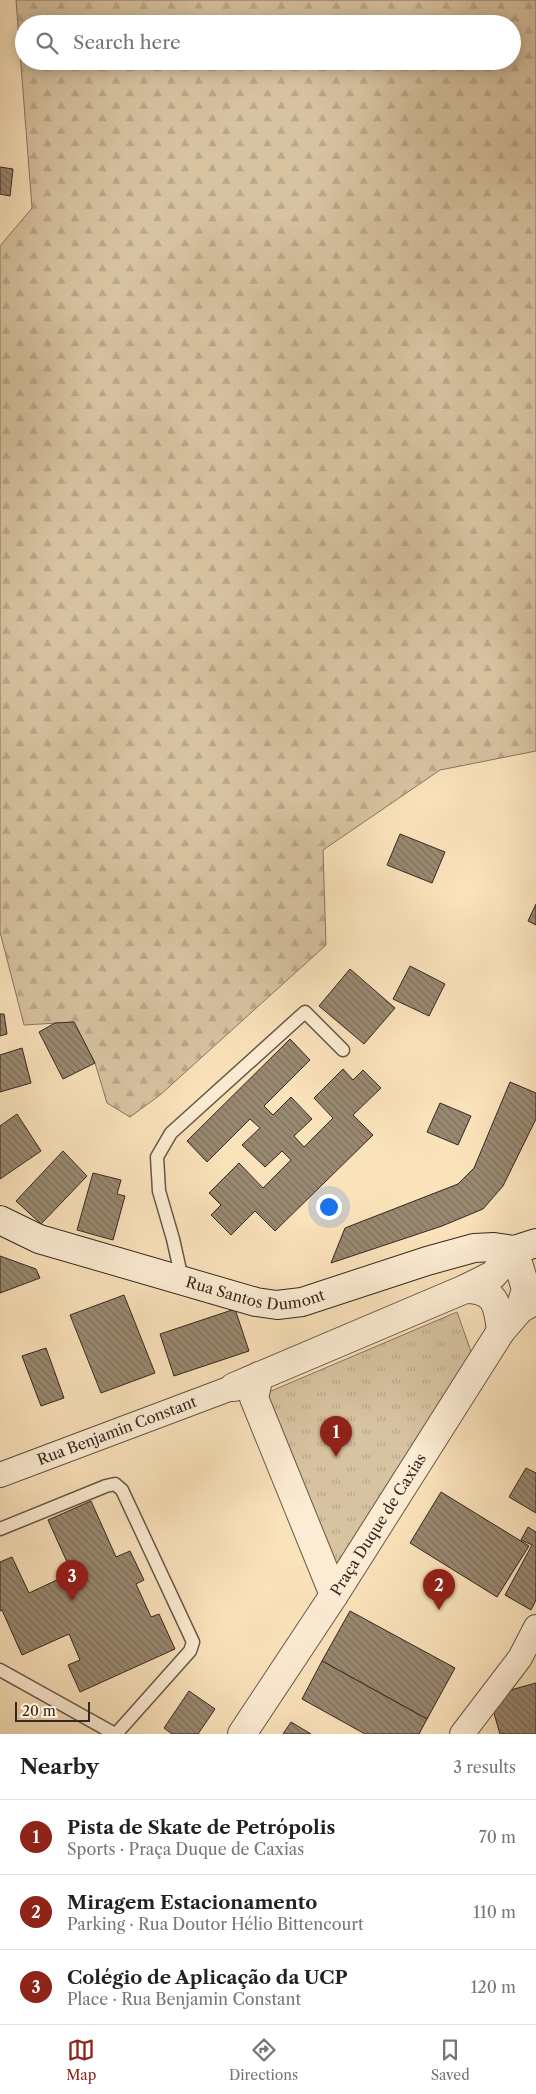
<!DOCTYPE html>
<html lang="en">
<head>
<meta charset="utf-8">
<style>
  body { margin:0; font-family:"Libre Caslon Text",serif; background:#f6f6f6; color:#222 }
  .scale { position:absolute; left:15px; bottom:12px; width:75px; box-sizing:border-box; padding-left:5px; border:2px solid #332921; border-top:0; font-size:14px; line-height:18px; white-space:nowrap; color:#332921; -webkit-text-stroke:4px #fcecd3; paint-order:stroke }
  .you { position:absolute; left:328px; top:1206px; width:18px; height:18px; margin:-12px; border:4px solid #fff; border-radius:50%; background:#1a73e8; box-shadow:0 0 0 8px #1a73e833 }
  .badge { display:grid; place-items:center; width:32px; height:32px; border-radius:50%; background:#8f2418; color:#fff; font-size:16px; font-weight:700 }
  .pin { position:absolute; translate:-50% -41px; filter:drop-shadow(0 1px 2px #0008) }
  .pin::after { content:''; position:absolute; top:26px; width:18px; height:15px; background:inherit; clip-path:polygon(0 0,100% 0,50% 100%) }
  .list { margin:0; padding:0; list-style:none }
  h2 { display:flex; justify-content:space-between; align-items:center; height:65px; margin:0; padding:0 20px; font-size:21px }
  h2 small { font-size:16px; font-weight:400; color:#767676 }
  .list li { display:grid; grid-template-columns:32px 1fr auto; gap:15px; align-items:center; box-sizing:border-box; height:75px; padding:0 20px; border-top:1px solid #e0e0e0 }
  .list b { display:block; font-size:19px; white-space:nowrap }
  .list p { margin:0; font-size:16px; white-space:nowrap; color:#767676 }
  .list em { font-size:16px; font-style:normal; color:#767676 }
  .icon { flex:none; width:28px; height:28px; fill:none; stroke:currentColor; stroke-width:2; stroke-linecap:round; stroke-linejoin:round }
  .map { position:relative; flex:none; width:536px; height:1734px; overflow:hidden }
  .search { position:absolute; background:#fff; box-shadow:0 2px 12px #0003; left:15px; right:15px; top:15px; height:55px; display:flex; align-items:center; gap:12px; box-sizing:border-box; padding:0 18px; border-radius:28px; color:#767676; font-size:19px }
  .sheet { height:290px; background:#fff }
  nav { display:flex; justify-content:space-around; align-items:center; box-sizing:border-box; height:70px; border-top:1px solid #e0e0e0; background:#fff; font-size:14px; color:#767676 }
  nav a { display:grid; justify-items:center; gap:2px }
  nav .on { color:#8f2418 }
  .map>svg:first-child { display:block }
  .forest { fill:url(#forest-firs); stroke:#867661; fill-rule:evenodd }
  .park { fill:url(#park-tufts); stroke:#867661 }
  .building { fill:url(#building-back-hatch); stroke:#332921 }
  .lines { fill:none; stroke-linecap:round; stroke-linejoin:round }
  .service-casing { stroke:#655748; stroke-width:15 }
  .minor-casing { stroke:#655748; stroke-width:26 }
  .tertiary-casing { stroke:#655748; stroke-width:30 }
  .secondary-casing { stroke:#332921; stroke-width:30 }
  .service { stroke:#fcecd3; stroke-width:12 }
  .minor { stroke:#fcecd3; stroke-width:24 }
  .tertiary { stroke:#fcecd3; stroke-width:28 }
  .secondary { stroke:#fcecd3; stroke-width:28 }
  .labels { text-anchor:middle; stroke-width:4; stroke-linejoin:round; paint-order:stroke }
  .street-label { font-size:15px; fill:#332921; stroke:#fcecd3 }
</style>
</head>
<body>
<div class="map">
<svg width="536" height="1734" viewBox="0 0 536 1734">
  <defs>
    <pattern id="forest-firs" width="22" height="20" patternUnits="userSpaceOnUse" patternTransform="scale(1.25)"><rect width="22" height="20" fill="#d8c3a1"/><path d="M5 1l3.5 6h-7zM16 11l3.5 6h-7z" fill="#baa88a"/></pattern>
    <pattern id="park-tufts" width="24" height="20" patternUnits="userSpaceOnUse" patternTransform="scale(1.25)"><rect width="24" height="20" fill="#d8c3a1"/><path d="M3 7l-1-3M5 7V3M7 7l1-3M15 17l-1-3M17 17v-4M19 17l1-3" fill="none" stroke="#baa88a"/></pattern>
    <pattern id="building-back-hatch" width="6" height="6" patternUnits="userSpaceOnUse" patternTransform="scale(1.25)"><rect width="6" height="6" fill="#9a8971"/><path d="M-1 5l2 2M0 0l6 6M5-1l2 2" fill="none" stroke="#7e705c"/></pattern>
  </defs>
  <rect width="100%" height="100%" fill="#fae2bb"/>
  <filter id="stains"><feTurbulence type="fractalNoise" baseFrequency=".004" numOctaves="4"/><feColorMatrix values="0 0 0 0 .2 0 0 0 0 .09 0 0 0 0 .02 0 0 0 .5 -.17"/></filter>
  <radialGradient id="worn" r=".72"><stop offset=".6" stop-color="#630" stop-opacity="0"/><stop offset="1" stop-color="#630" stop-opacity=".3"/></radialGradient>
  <path class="forest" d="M 16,0 L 536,0 L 536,751 L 440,770 L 323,850 L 326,945 L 160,1095 L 130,1117 L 107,1103 L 95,1063 L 74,1022 L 24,1025 L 0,932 L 0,246 L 32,208 ZM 24,24 L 512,24 L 512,61 L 24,61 Z"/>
  <path class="park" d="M 457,1312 L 472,1354 L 333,1575 L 264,1394 Z"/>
  <g class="building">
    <path d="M 0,167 L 13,169 L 10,196 L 0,194 Z"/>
    <path d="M 400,834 L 445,852 L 432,883 L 387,865 Z"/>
    <path d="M 536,904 L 536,925 L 528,921 Z"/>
    <path d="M 410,966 L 445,984 L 429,1016 L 393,999 Z"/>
    <path d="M 350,969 L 395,1008 L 364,1044 L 319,1006 Z"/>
    <path d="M 0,1014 L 4,1014 L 7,1034 L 0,1036 Z"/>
    <path d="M 74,1022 L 95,1063 L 63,1079 L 39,1032 L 55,1023 Z"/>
    <path d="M 290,1039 L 310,1060 L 264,1106 L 273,1115 L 291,1097 L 312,1119 L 294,1136 L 304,1147 L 333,1118 L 314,1098 L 343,1069 L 353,1080 L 363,1070 L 381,1088 L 353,1115 L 373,1135 L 275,1231 L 255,1211 L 231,1235 L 211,1215 L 221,1205 L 209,1193 L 239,1163 L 263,1188 L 291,1160 L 282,1151 L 265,1167 L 242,1145 L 260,1128 L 250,1119 L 207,1162 L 187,1141 Z"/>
    <path d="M 22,1048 L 31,1083 L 0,1092 L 0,1055 Z"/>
    <path d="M 510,1082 L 536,1093 L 536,1119 L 503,1186 L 483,1209 L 442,1226 L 331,1263 L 345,1228 L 458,1184 L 474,1168 Z"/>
    <path d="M 440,1103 L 471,1116 L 458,1145 L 427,1132 Z"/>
    <path d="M 17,1114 L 41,1151 L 0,1179 L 0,1126 Z"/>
    <path d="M 63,1151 L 87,1176 L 41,1224 L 16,1201 Z"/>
    <path d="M 93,1173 L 121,1180 L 117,1194 L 125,1196 L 113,1240 L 77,1230 Z"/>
    <path d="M 0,1256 L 36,1269 L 40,1278 L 0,1293 Z"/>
    <path d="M 124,1295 L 155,1373 L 101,1393 L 70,1315 Z"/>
    <path d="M 235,1309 L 249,1351 L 174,1376 L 160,1334 Z"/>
    <path d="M 46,1348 L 64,1398 L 41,1406 L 22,1356 Z"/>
    <path d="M 526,1468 L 536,1473 L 536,1513 L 509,1497 Z"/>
    <path d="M 441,1492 L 529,1546 L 497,1597 L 410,1543 Z"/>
    <path d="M 91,1501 L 116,1557 L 130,1551 L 144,1580 L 136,1584 L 151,1617 L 159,1614 L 175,1649 L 80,1692 L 68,1665 L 80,1660 L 69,1634 L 22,1655 L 2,1610 L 0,1611 L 0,1562 L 12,1557 L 29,1593 L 72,1573 L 48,1520 Z"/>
    <path d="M 528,1527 L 536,1532 L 536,1600 L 531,1610 L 505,1595 L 532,1545 L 521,1540 Z"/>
    <path d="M 350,1611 L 455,1668 L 427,1719 L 322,1661 Z"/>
    <path d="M 322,1661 L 427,1719 L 419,1734 L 365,1734 L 302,1699 Z"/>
    <path d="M 536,1683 L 536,1734 L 500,1734 L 489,1696 Z"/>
    <path d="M 189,1691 L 215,1709 L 198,1734 L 172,1734 L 164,1728 Z"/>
    <path d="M 291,1722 L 311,1734 L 283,1734 Z"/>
  </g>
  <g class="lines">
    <g class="service-casing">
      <g id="service">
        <path d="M 182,1279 L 173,1239 L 159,1191 L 157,1157 L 171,1133 L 305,1012 L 343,1050"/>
        <path d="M 0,1529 L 106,1486 L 115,1484 L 122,1490 L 193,1642 L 190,1651 L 116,1734"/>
        <path d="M 0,1670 L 115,1734"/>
      </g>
    </g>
    <g class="minor-casing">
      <g id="minor">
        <path id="s1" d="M 0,1475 L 234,1387"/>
        <path d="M 462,1734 L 520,1658 L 536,1627"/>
      </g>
    </g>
    <g class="tertiary-casing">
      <g id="tertiary">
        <path d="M 465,1289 C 495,1289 498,1304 501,1331"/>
        <path d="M 259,1376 L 254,1398 L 334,1595"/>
        <path d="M 234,1387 L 465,1289 L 493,1275 L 514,1250 L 526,1289 L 520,1309"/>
        <path id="s2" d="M 242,1734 L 334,1595 L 501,1331 L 520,1309 L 536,1300"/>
      </g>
    </g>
    <g class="secondary-casing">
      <g id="secondary">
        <path id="s3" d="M 0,1220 L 39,1239 L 256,1302 L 277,1305 L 302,1302 L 427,1261 L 474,1248 L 494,1247 L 514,1250 L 536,1243"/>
      </g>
    </g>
    <use href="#service" class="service"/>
    <use href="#minor" class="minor"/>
    <use href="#tertiary" class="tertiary"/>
    <use href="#secondary" class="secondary"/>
  </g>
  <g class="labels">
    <g class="street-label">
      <text dy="5" stroke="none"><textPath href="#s3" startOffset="268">Rua Santos Dumont</textPath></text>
      <text dy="5" stroke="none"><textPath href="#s1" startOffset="125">Rua Benjamin Constant</textPath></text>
      <text dy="5" stroke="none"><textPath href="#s2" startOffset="250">Praça Duque de Caxias</textPath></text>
    </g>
  </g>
  <rect width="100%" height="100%" filter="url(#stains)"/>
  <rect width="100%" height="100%" fill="url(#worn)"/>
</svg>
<div class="scale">20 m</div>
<div class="you"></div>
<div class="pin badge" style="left:336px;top:1457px">1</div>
<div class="pin badge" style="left:439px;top:1610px">2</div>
<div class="pin badge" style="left:72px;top:1601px">3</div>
<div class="search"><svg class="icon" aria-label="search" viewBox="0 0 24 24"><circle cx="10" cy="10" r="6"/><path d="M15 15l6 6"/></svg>Search here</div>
</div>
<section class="sheet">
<h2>Nearby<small>3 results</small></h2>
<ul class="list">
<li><span class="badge">1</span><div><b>Pista de Skate de Petrópolis</b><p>Sports · Praça Duque de Caxias</p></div><em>70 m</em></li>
<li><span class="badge">2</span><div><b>Miragem Estacionamento</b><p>Parking · Rua Doutor Hélio Bittencourt</p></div><em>110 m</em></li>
<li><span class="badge">3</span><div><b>Colégio de Aplicação da UCP</b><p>Place · Rua Benjamin Constant</p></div><em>120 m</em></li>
</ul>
</section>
<nav>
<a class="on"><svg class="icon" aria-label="map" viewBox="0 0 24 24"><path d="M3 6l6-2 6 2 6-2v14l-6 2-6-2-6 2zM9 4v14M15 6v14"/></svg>Map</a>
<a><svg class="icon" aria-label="directions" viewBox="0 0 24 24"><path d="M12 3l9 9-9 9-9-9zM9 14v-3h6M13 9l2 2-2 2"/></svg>Directions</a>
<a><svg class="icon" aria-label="saved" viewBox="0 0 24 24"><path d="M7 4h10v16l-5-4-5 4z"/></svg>Saved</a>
</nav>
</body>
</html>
